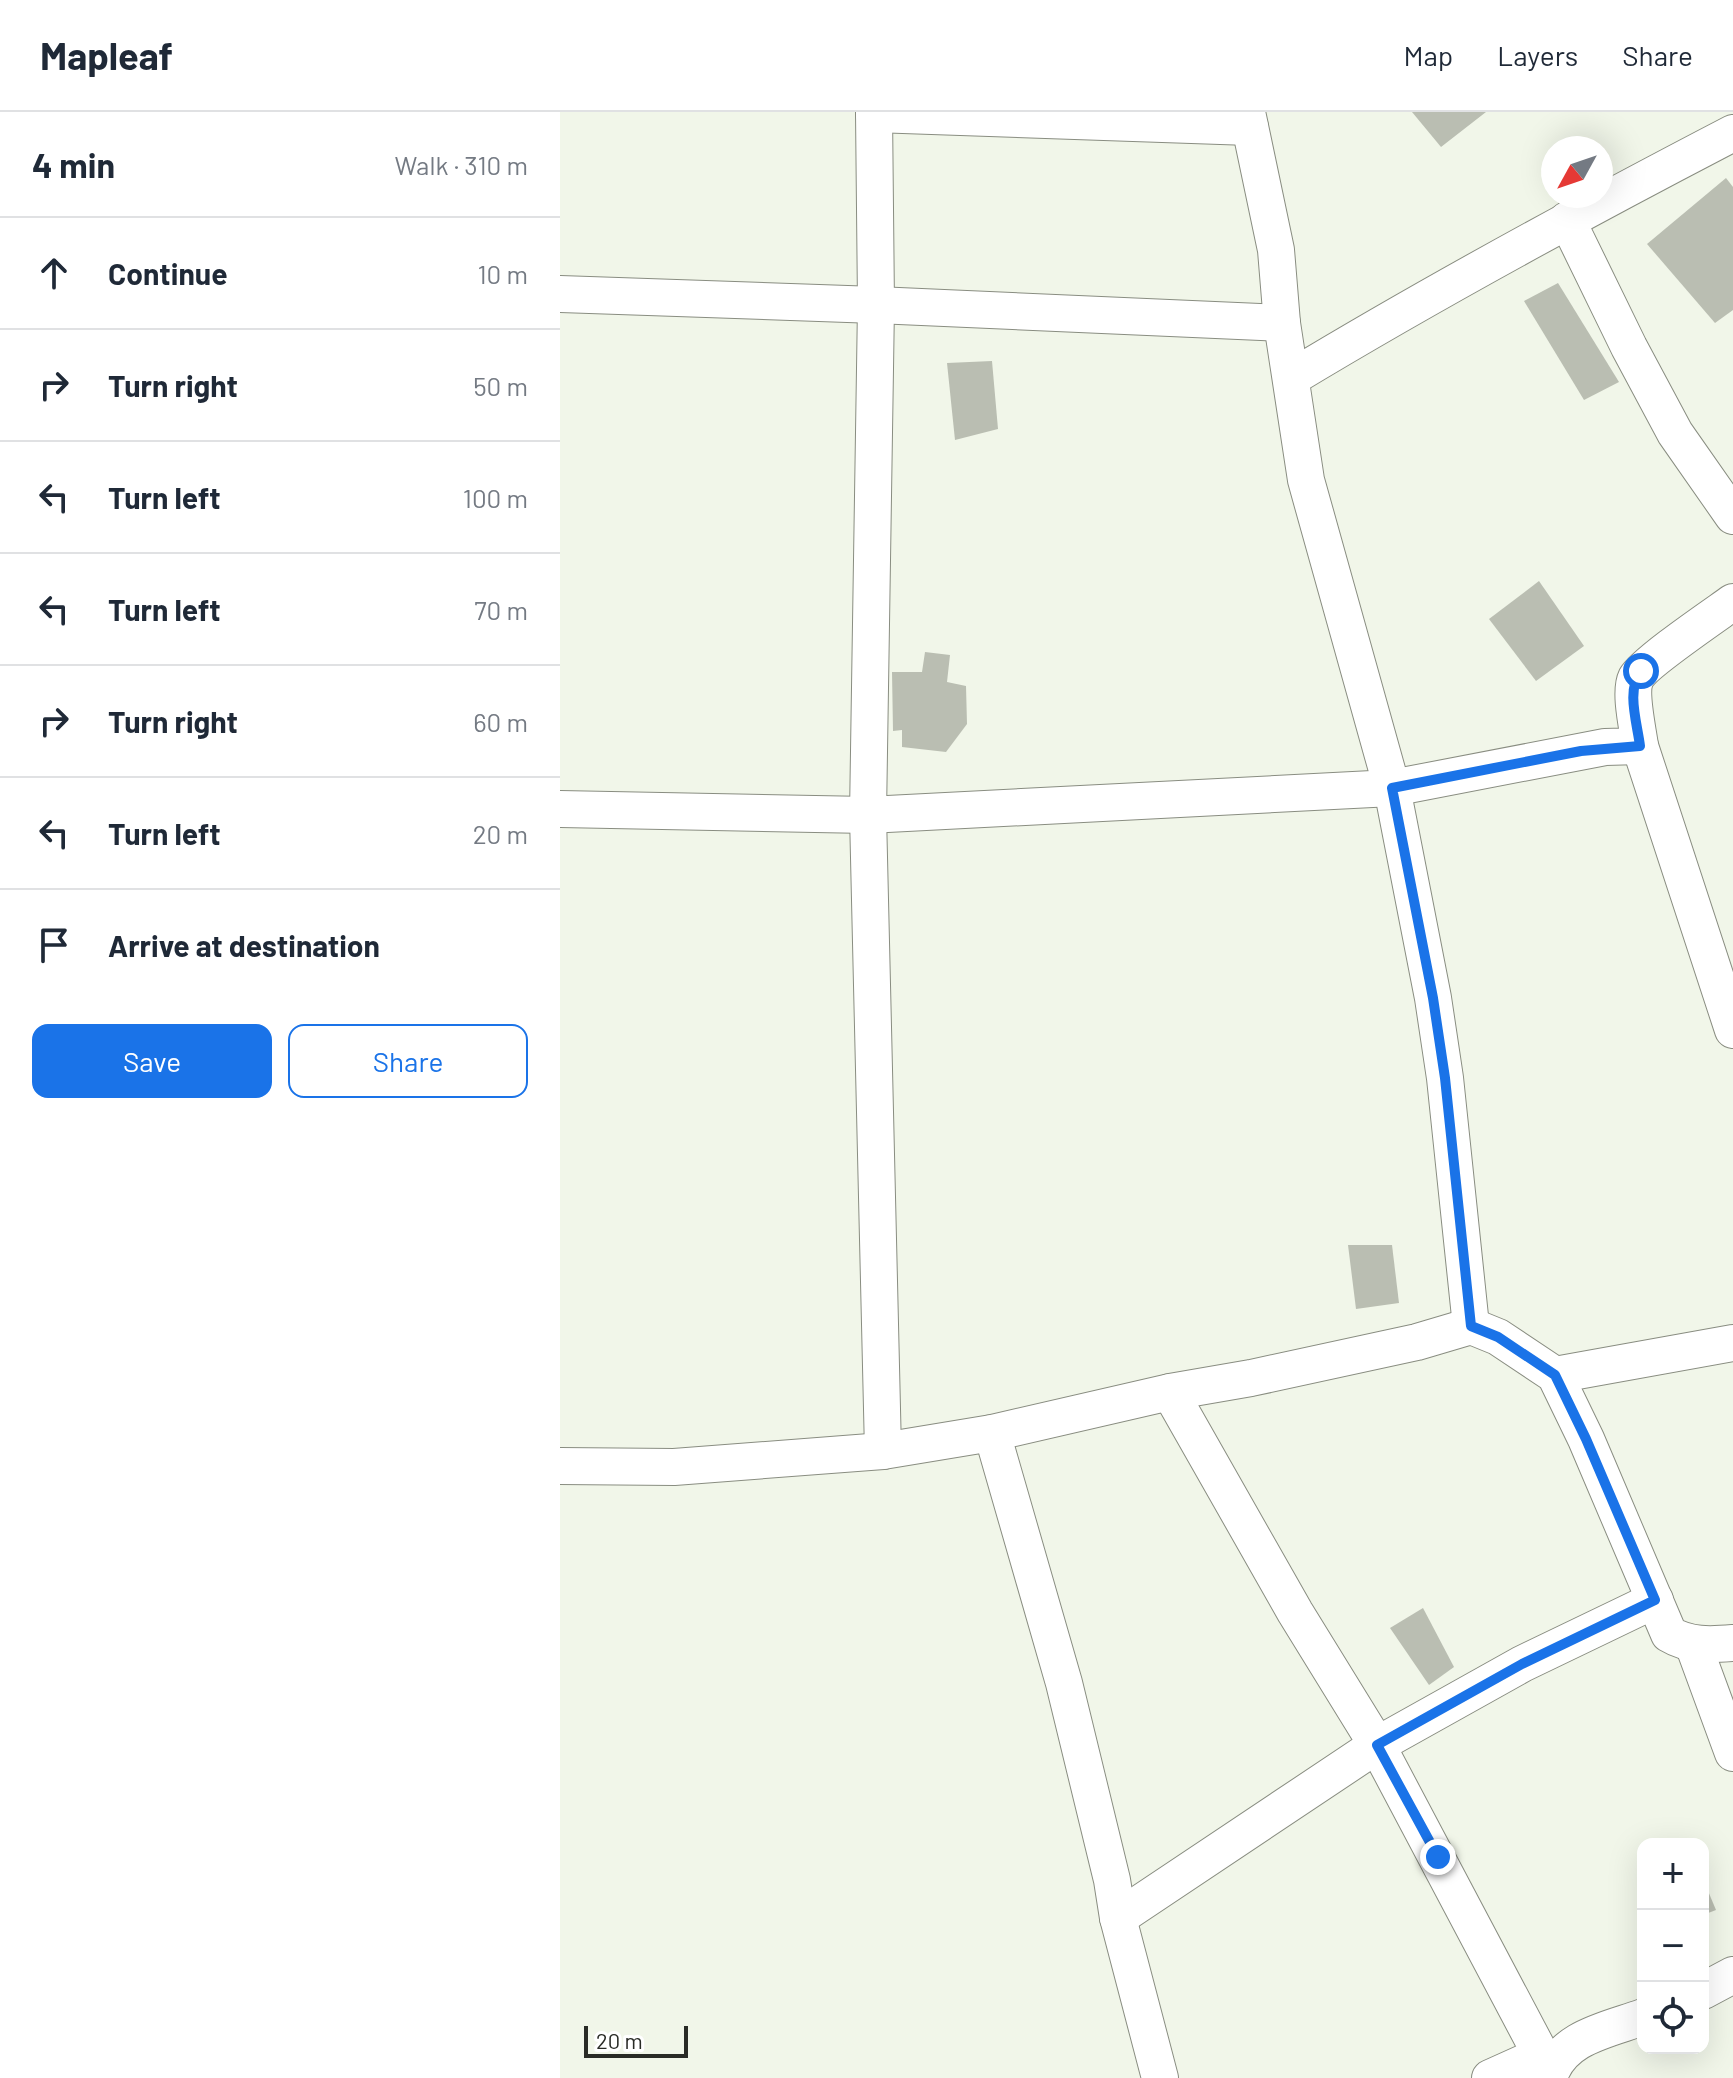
<!DOCTYPE html>
<html lang="en">
<head>
<meta charset="utf-8">
<style>
  body { margin:0; font-family:Barlow,sans-serif; background:#f6f6f7; color:#1f2937 }
  .controls { position:absolute; right:24px; bottom:24px; display:grid; overflow:hidden; border-radius:16px; box-shadow:0 8px 32px #0002 }
  .controls button { width:72px; height:72px; display:grid; place-items:center; padding:0; border:0; border-bottom:2px solid #e0e1e3; background:#fff; color:#1f2937; font:40px sans-serif }
  .compass { position:absolute; left:981px; top:24px; width:72px; height:72px; border-radius:50%; background:#fff; box-shadow:0 8px 32px #0002; rotate:230deg }
  .scale { position:absolute; left:24px; bottom:20px; width:104px; box-sizing:border-box; padding-left:8px; border:4px solid #292b26; border-top:0; font-size:22px; line-height:28px; white-space:nowrap; color:#292b26; -webkit-text-stroke:6px #fff; paint-order:stroke }
  .stop { position:absolute; width:24px; height:24px; margin:-18px; border:6px solid #1a73e8; border-radius:50%; background:#fff }
  .stop.end { background:#1a73e8; border-color:#fff; box-shadow:0 2px 8px #0008 }
  .list { margin:0; padding:0; list-style:none }
  h2 { display:flex; justify-content:space-between; align-items:center; height:104px; margin:0; padding:0 32px; font-size:34px }
  h2 small { font-size:26px; font-weight:400; color:#747a83 }
  .list li { display:grid; grid-template-columns:52px 1fr auto; gap:24px; align-items:center; box-sizing:border-box; height:112px; padding:0 32px; border-top:2px solid #e0e1e3 }
  .list b { display:block; font-size:30px; white-space:nowrap }
  .list em { font-size:26px; font-style:normal; color:#747a83 }
  .actions { display:flex; gap:16px; padding:24px 32px }
  .actions a { flex:1; padding:18px 0; border:2px solid #1a73e8; border-radius:16px; text-align:center; font-size:28px; color:#1a73e8 }
  .actions .main { background:#1a73e8; color:#fff }
  .icon { flex:none; width:44px; height:44px; fill:none; stroke:currentColor; stroke-width:2; stroke-linecap:round; stroke-linejoin:round }
  .map { position:relative; flex:none; width:1173px; height:1966px; overflow:hidden }
  header { display:flex; align-items:center; gap:48px; box-sizing:border-box; height:112px; padding:0 40px; background:#fff; border-bottom:2px solid #e0e1e3 }
  header strong { font-size:38px }
  nav { display:flex; gap:44px; margin-inline-start:auto; font-size:28px }
  main { display:flex }
  aside { flex:1; background:#fff }
  .map>svg:first-child { display:block }
  .building { fill:#babeb2 }
  .lines { fill:none; stroke-linecap:round; stroke-linejoin:round }
  .street-casing { stroke:#898d81; stroke-width:38 }
  .street { stroke:#fff; stroke-width:36 }
  .route { stroke:#1a73e8; stroke-width:10 }
</style>
</head>
<body>
<header>
<strong>Mapleaf</strong>
<nav><a>Map</a><a>Layers</a><a>Share</a></nav>
</header>
<main>
<aside>
<h2>4 min<small>Walk · 310 m</small></h2>
<ul class="list">
<li><svg class="icon" aria-label="ahead" viewBox="0 0 24 24"><path d="M12 20V5M6 11l6-6 6 6"/></svg><div><b>Continue</b></div><em>10 m</em></li>
<li><svg class="icon" aria-label="right" viewBox="0 0 24 24"><path d="M7 20v-9h11M14 6l5 5-5 5"/></svg><div><b>Turn right</b></div><em>50 m</em></li>
<li><svg class="icon" aria-label="left" viewBox="0 0 24 24"><path d="M17 20v-9H6M10 6l-5 5 5 5"/></svg><div><b>Turn left</b></div><em>100 m</em></li>
<li><svg class="icon" aria-label="left" viewBox="0 0 24 24"><path d="M17 20v-9H6M10 6l-5 5 5 5"/></svg><div><b>Turn left</b></div><em>70 m</em></li>
<li><svg class="icon" aria-label="right" viewBox="0 0 24 24"><path d="M7 20v-9h11M14 6l5 5-5 5"/></svg><div><b>Turn right</b></div><em>60 m</em></li>
<li><svg class="icon" aria-label="left" viewBox="0 0 24 24"><path d="M17 20v-9H6M10 6l-5 5 5 5"/></svg><div><b>Turn left</b></div><em>20 m</em></li>
<li><svg class="icon" aria-label="arrive" viewBox="0 0 24 24"><path d="M6 21V4h12l-3 4 3 4H6"/></svg><div><b>Arrive at destination</b></div></li>
</ul>
<div class="actions"><a class="main">Save</a><a>Share</a></div>
</aside>
<div class="map">
<svg width="1173" height="1966" viewBox="0 0 1173 1966">
  <rect width="100%" height="100%" fill="#f1f6e9"/>
  <g class="building">
    <path d="M 852,0 L 926,0 L 881,35 Z"/>
    <path d="M 1166,66 L 1173,75 L 1173,198 L 1155,211 L 1087,132 Z"/>
    <path d="M 998,171 L 1059,270 L 1024,288 L 964,189 Z"/>
    <path d="M 432,249 L 438,317 L 395,328 L 387,251 Z"/>
    <path d="M 979,469 L 1024,534 L 976,569 L 929,507 Z"/>
    <path d="M 365,540 L 390,543 L 387,570 L 406,574 L 407,612 L 386,640 L 342,635 L 342,618 L 333,619 L 332,560 L 362,560 Z"/>
    <path d="M 788,1133 L 832,1133 L 839,1191 L 796,1197 Z"/>
    <path d="M 863,1496 L 894,1555 L 869,1573 L 830,1516 Z"/>
    <path d="M 1143,1767 L 1156,1798 L 1143,1803 Z"/>
  </g>
  <g class="lines">
    <g class="street-casing">
      <g id="street">
        <path d="M 314,0 L 316,193 L 308,703 L 323,1339"/>
        <path d="M 687,0 L 716,138 L 722,211 L 746,368 L 832,676 L 873,886 L 885,966 L 911,1214"/>
        <path d="M 314,2 L 690,15"/>
        <path d="M 1007,108 L 1069,235 L 1115,321 L 1173,404"/>
        <path d="M 0,182 L 316,193 L 722,211"/>
        <path d="M 731,266 C 875,179 1023,99 1173,21"/>
        <path d="M 1080,634 L 1173,918"/>
        <path d="M 0,697 L 308,703 L 832,676 L 1045,635 L 1080,634 C 1078,618 1069,580 1076,566 C 1084,551 1155,503 1173,490"/>
        <path d="M 995,1263 L 1173,1231"/>
        <path d="M 610,1280 L 735,1500 L 817,1633 L 981,1943 L 994,1951"/>
        <path d="M 432,1321 L 504,1571 L 552,1768 L 558,1806 L 600,1966"/>
        <path d="M 0,1354 L 114,1355 L 323,1339 L 432,1321 L 610,1280 L 691,1266 L 857,1230 L 911,1214 L 938,1225 L 995,1263 L 1026,1327 L 1109,1522 C 1129,1534 1150,1533 1173,1531"/>
        <path d="M 1133,1532 L 1173,1641"/>
        <path d="M 558,1806 L 817,1633 L 962,1552 L 1095,1488"/>
        <path d="M 1143,1879 L 1173,1863"/>
        <path d="M 930,1966 L 981,1943"/>
        <path d="M 989,1966 C 1001,1925 1047,1918 1083,1905"/>
      </g>
    </g>
    <use href="#street" class="street"/>
  </g>
  <g class="lines">
    <path class="route" d="M 878,1745 L 817,1633 L 962,1552 L 1095,1488 L 1026,1327 L 995,1263 L 938,1225 L 911,1214 L 885,966 L 873,886 L 832,676 L 1021,639 L 1080,634 C 1077,610 1066,578 1081,559"/>
  </g>
</svg>
<div class="controls">
<button>+</button>
<button>−</button>
<button><svg class="icon" aria-label="locate" viewBox="0 0 24 24"><circle cx="12" cy="12" r="6"/><path d="M12 2v4M12 18v4M2 12h4M18 12h4"/></svg></button>
</div>
<svg class="compass" viewBox="-18 -18 36 36"><path d="M0-13l5 13h-10z" fill="#e53935"/><path d="M0 13l5-13h-10z" fill="#747a83"/></svg>
<div class="scale">20 m</div>
<div class="stop" style="left:1081px;top:559px"></div>
<div class="stop end" style="left:878px;top:1745px"></div>
</div>
</main>
</body>
</html>
